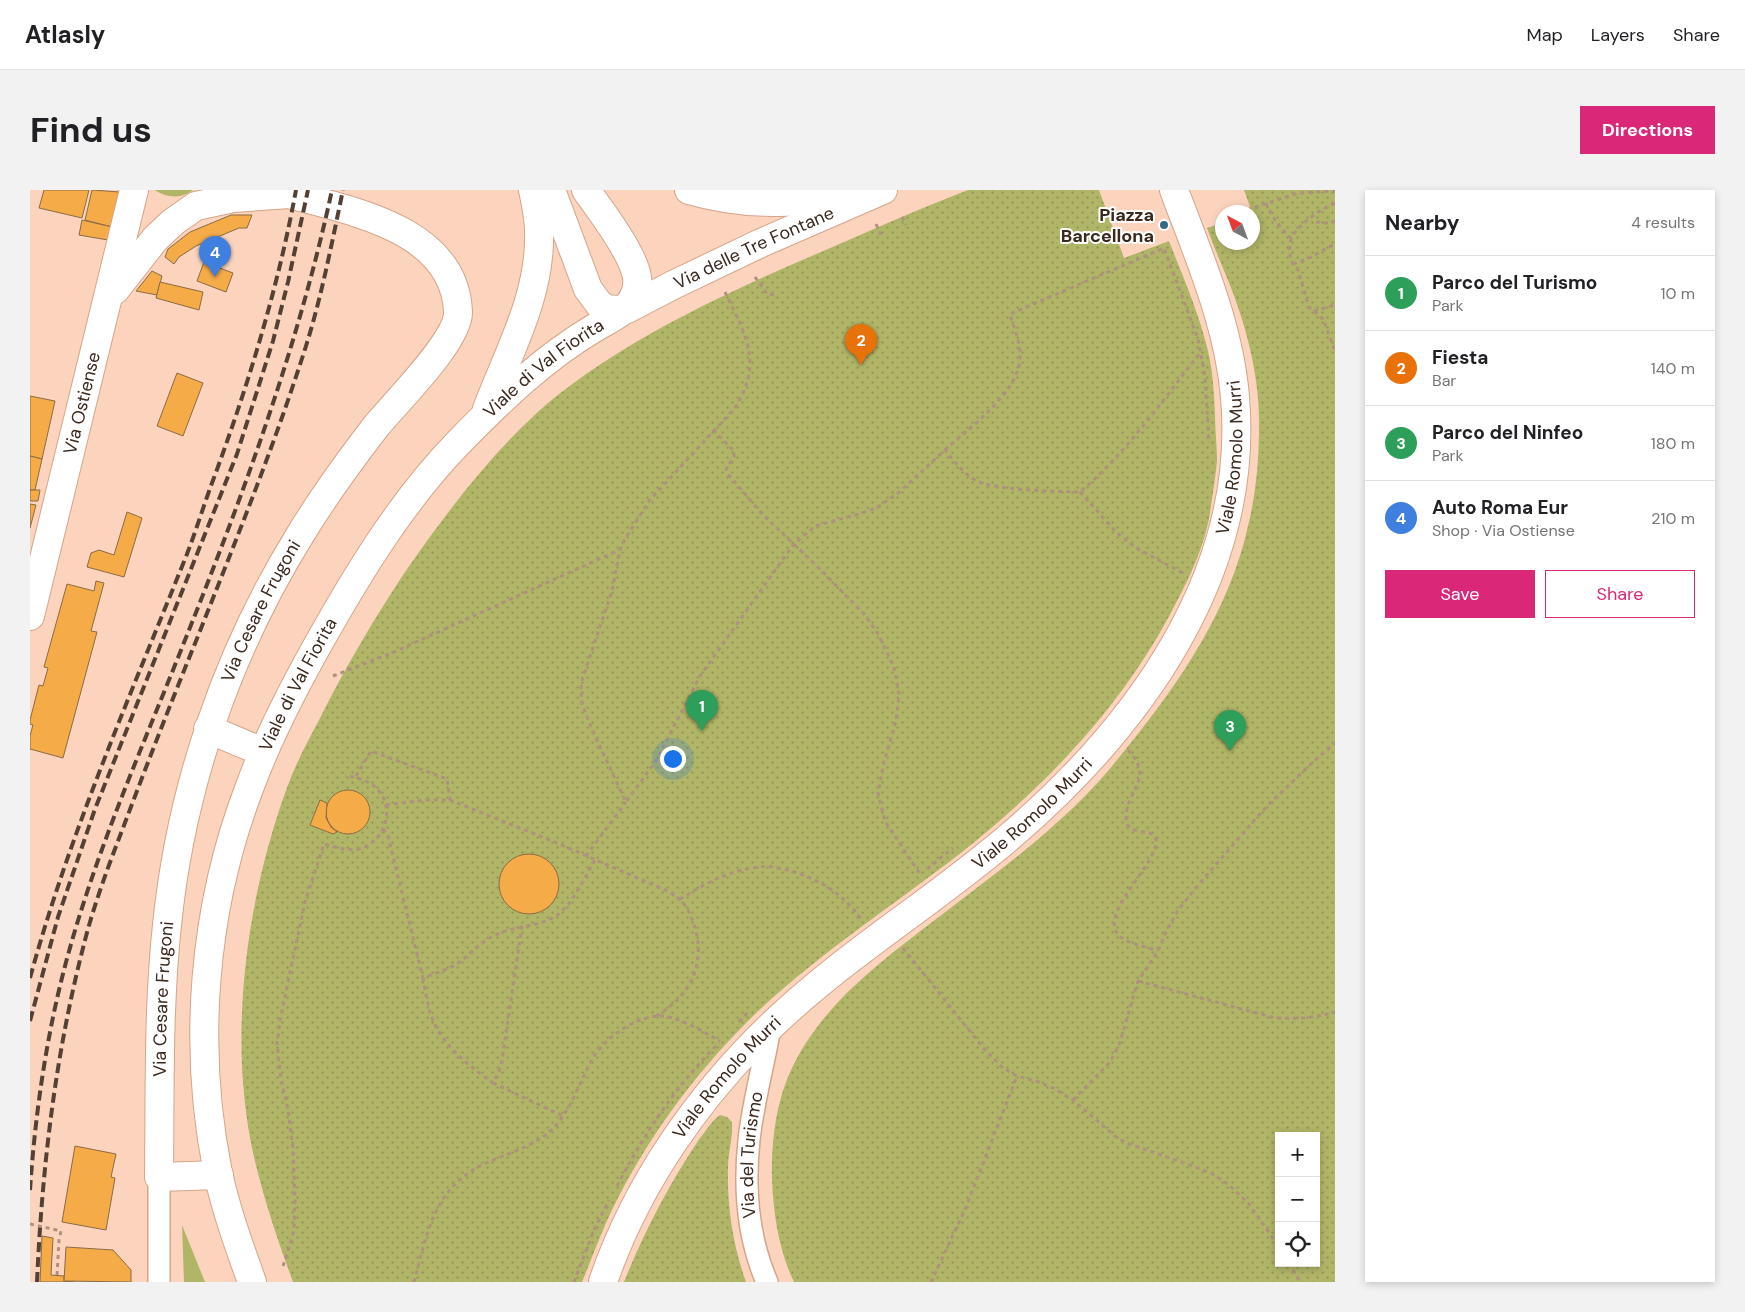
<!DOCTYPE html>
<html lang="en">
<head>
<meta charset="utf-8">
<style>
  body { margin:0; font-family:"DM Sans",sans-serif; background:#f2f2f2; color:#202124 }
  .controls { position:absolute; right:15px; bottom:15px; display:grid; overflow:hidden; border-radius:0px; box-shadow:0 2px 8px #0003 }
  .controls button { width:45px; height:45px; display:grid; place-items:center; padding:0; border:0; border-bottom:1px solid #e0e0e0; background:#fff; color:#202124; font:25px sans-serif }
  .compass { position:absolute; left:1185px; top:15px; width:45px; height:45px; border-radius:50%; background:#fff; box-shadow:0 2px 8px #0003; rotate:319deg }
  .you { position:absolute; left:642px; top:568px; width:18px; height:18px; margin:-12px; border:4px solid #fff; border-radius:50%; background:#1a73e8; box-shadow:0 0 0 8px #1a73e833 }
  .badge { display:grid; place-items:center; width:32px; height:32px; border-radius:50%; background:#db2777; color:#fff; font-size:16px; font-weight:700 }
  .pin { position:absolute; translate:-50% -41px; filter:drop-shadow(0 1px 2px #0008) }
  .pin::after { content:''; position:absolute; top:26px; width:18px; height:15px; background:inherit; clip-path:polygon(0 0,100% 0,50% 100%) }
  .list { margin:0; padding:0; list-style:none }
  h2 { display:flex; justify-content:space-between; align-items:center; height:65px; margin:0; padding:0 20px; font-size:21px }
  h2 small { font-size:16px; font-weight:400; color:#757577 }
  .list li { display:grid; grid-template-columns:32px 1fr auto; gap:15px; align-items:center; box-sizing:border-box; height:75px; padding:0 20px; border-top:1px solid #e0e0e0 }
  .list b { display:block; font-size:19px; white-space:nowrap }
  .list p { margin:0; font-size:16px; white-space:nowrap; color:#757577 }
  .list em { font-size:16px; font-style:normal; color:#757577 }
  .actions { display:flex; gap:10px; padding:15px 20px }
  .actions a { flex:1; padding:11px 0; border:1px solid #db2777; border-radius:0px; text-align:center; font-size:18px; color:#db2777 }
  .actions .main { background:#db2777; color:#fff }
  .icon { flex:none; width:28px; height:28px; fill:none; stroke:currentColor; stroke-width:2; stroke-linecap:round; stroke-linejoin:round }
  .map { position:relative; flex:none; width:1305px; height:1092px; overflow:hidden; border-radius:0px }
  header { display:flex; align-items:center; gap:30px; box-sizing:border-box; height:70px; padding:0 25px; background:#fff; border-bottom:1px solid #e0e0e0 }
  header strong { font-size:24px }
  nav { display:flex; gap:28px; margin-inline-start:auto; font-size:18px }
  .intro { display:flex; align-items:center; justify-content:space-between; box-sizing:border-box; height:120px; padding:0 30px }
  h1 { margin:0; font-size:35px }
  .button { padding:12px 22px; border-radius:0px; background:#db2777; color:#fff; font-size:18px; font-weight:700 }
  main { display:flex; gap:30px; padding:0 30px }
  aside { flex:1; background:#fff; border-radius:0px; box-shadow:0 2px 8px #0003 }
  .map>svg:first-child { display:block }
  .grass { fill:#b1b567 }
  .park { fill:url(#park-dots); fill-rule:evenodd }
  .building { fill:#f4ab48; stroke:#8a6b44 }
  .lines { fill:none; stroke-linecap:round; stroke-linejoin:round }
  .street-casing { stroke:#d4a489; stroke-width:24 }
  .secondary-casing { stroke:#d4a489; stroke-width:30 }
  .path { stroke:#b0917f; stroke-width:3; stroke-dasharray:4 4; stroke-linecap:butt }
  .street { stroke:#fff; stroke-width:21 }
  .secondary { stroke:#fff; stroke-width:28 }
  .rail { stroke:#554034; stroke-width:4; stroke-dasharray:10 5; stroke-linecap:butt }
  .path-bridge { stroke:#b0917f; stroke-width:3; stroke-dasharray:4 4; stroke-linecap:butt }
  .poi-dot { fill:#336b85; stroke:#fefefe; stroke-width:2 }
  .labels { text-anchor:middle; stroke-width:4; stroke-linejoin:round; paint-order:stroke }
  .poi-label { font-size:18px; font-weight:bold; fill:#3a281d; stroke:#fefefe; text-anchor:end }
  .street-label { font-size:18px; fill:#3a281d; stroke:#fefefe }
</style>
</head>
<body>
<header>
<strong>Atlasly</strong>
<nav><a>Map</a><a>Layers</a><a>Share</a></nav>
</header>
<div class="intro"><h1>Find us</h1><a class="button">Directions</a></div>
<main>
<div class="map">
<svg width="1305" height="1092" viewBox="0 0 1305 1092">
  <defs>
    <pattern id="park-dots" width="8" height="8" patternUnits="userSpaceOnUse" patternTransform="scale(1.25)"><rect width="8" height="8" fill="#b1b567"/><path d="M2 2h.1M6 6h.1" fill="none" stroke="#919354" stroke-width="1.8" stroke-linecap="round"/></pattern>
  </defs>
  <rect width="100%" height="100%" fill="#fcd4be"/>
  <g class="grass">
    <path d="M 125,0 L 163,0 C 152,9 136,8 125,0 Z"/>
    <path d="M 152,1035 L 175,1092 L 154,1092 Z"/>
  </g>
  <g class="park">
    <path d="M 938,0 L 1069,0 L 1094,68 L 1139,51 C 1153,87 1169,123 1178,161 C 1183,182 1184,204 1185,225 C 1185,240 1187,256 1187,271 C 1185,290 1182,310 1179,329 C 1173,358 1160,387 1146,413 C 1096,512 1018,594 932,662 C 860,718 782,768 718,831 C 663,886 616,950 582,1020 C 571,1043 562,1068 552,1092 L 263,1092 C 248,1051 234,1010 224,967 C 197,849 216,708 258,595 C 266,573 278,551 289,530 C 314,480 342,432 373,385 C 409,333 446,283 491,238 C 500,230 508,221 518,213 C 596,149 691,105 784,65 C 835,43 886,20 938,0 Z"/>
    <path d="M 1214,0 L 1305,0 L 1305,1092 L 764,1092 C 749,1061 743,1023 742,988 C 741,952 746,911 762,878 C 794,811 857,767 914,723 C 969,681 1025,640 1071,589 C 1081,578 1090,566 1099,555 C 1151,491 1200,418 1218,336 C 1226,304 1229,270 1229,237 C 1230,198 1221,156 1209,120 C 1200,92 1187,66 1177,38 L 1192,33 L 1192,52 L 1222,52 L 1222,22 ZM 1249,946 L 1286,946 L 1286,1073 L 1249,1073 Z"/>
    <path d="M 690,925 L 697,927 L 702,932 C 703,948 698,963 698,978 C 697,1017 703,1056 716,1092 L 594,1092 C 614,1042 640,992 670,948 C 676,941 682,930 690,925 Z"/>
  </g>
  <g class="building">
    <path d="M 14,0 L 59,0 L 52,28 L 9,18 Z"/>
    <path d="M 62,0 L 90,2 L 82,37 L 55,30 Z"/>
    <path d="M 201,25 L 222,25 L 217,38 L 209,38 L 166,56 L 149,67 L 144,74 L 135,67 L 138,59 L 160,42 Z"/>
    <path d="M 52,30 L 82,37 L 78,50 L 49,45 Z"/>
    <path d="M 174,72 L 203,83 L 196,102 L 167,91 Z"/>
    <path d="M 122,81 L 132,86 L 127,105 L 106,101 Z"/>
    <path d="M 130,92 L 173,102 L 169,120 L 126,108 Z"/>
    <path d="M 147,183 L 173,193 L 153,246 L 127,236 Z"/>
    <path d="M 0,206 L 25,211 L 12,269 L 0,266 Z"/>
    <path d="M 0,266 L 12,269 L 5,300 L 0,300 Z"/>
    <path d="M 0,300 L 10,300 L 8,311 L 0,311 Z"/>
    <path d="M 0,314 L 6,315 L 0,338 Z"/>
    <path d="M 97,322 L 112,328 L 94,387 L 57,377 L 61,363 L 69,360 L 84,365 Z"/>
    <path d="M 66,391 L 74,393 L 61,441 L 67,442 L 33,568 L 0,559 L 0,546 L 3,535 L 0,534 L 0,530 L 9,495 L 13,496 L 18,478 L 14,477 L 37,394 L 64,401 Z"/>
    <circle cx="318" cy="622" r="22"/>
    <path d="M 290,610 L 297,613 L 296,628 L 301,637 L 307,642 L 303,644 L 280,635 Z"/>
    <circle cx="499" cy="694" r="30"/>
    <path d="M 45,956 L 86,964 L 81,987 L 85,988 L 76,1040 L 32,1032 Z"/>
    <path d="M 12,1046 L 23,1048 L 21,1085 L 34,1086 L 34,1091 L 44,1092 L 10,1092 Z"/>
    <path d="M 36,1057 L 83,1060 L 101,1080 L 101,1092 L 34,1091 Z"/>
  </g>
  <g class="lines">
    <g class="street-casing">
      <g id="street">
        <path d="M 129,987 L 129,1092"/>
        <path id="s1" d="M 737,1092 C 718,1048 714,997 719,950 C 723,912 734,874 740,837"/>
      </g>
    </g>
    <g class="secondary-casing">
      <g id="secondary">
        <path id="s2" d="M 521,0 L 558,99 L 569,114 L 576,119 L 587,120 L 597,119 L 643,95 L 731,53 L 853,0"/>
        <path d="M 659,0 C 715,16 756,13 814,8"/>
        <path d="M 85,100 L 125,49 L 143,32 L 166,16 L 203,8 L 259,4"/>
        <path d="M 457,219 C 479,161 511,105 509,42 C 509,28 506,14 503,0"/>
        <path id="s3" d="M 0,426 L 104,0"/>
        <path d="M 178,539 L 233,562"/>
        <path id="s4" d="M 189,985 L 129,987 C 130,903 128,818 137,735 C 151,597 197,463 270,345 C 293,307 320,270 347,235 C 366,212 429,150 428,122 C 425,39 321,21 259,4 L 251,0"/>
        <path id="s5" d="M 222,1092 C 209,1056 196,1020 188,983 C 162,855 173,718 220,596 C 240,542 267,491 295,442 C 333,375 376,306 430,251 C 472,208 515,167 566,137 C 581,128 597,122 604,106 C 607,100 608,94 607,87 C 603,63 571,21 556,0"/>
        <path id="s6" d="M 573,1092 C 606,995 668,906 742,835 C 817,763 907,710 985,642 C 1112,532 1220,381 1205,207 C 1199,135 1169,67 1144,0"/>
      </g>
    </g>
    <g class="path">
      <path d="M 1236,13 C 1242,27 1250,38 1261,48 C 1272,32 1287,21 1305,13"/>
      <path d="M 1217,20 L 1268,3 L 1305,1"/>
      <path d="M 872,27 L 876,35"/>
      <path d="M 1286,32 L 1298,33 L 1305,31"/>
      <path d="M 846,34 L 851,45"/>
      <path d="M 1261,48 L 1259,62 L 1263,74 L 1268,80 L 1279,117 L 1293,129 L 1305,161"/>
      <path d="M 1263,74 L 1277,69 L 1305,54"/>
      <path d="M 725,87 L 738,105 L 746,104"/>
      <path d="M 695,102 C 716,146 734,173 704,219 L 619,311 L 595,349 L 590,360 L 582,401 L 552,490 L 551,500 L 552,514 L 564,544 L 596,612 L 626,571 L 670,486 L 763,355 L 785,336 L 829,324 L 848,317 L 868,303 L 915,260 C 924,271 933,283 945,290 C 964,301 1026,301 1050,302 C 1097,262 1132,211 1170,163"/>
      <path d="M 1284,121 L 1305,115"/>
      <path d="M 683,240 L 704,261 L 704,267 L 696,279 L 698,284 L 732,324 L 790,379 L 835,425 L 848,444 L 864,477 L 869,505 L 866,531 L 854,572 L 848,603 L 855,631 L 890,684"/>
      <path d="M 915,260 C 939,238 988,203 990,169 C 991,154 984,138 980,124 L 1134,58 L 1168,149 L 1175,186 L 1179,253"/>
      <path d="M 1050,302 L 1087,343 L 1106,358 L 1153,383"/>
      <path d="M 303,486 L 364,462 L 589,360"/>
      <path d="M 1098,560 C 1125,589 1097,599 1096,627 C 1096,649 1124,636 1126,650 C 1129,676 1058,730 1095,750 C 1105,755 1117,757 1128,761"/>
      <path d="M 326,586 L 341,561 L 417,589 L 420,610"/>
      <path d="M 356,615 L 396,610 L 420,610 L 527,653 L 635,700 C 639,702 644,705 648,708 C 657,715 662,728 665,738 C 676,776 659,807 626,826"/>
      <path d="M 353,639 L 358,646 L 393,788 C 406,783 420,779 431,771 C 442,762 451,752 465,745 C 486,735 516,737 532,721 C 545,709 556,685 565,670"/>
      <path d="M 556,666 L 596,612"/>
      <path d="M 897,679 L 923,658"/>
      <path d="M 650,709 C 667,699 686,687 705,682 C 714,679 735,675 743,677 C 778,683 810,699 831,729"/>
      <path d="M 873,758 L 955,860 L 973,878 L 987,886 L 1006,891 L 1023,898 L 1043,910 L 1086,947 L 1096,953 L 1160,975 L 1181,983 L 1198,994 L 1219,1014 L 1249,1057"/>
      <path d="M 393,788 C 395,799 397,811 400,822 C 409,853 438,875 463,893 L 471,877 L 492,736"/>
      <path d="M 1108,791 L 1245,828 C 1266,829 1285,828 1305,822"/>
      <path d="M 709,832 L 718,822"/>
      <path d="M 463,893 L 533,926"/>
      <path d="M 1043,910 L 1080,872 L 1089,855 L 1108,791 L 1128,761 L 1135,744 L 1148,720 L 1169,694 L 1236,617 L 1284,571 L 1305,553"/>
      <path d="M 587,996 C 614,944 647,894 689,853"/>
      <path d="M 1259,1073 L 1270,1092"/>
      <path d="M 253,1076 L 259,1058 L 264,1040 L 265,1012 L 263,958 L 258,919 L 251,889 L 247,854 L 250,830 L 275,712 L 294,654 C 305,657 316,661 328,659 C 353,654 366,621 349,601 C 341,591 327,587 315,586"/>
      <path d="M 27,1085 L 29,1050 L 31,1041"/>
      <path d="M 384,1092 C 398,1040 404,996 458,972 C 475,965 507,954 519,942 C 541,923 549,892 563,868 C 576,846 612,821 639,827 C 657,832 674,842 690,851"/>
      <path d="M 544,1092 L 564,1040 L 579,1010"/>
      <path d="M 901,1092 L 934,1022 L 987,886"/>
    </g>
    <use href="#street" class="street"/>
    <use href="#secondary" class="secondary"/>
    <g class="rail">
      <path d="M 0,788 C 40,642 101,504 157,364 C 167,338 175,311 185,285 C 219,192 248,98 266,0"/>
      <path d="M 0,831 L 28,727 L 65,619 L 207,264 L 243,151 L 258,92 L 278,0"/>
      <path d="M 0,1000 C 5,926 16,848 35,776 C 65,662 114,554 157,445 C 215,300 269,153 302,0"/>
      <path d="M 7,1092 C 12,979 25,867 53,758 C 63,717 78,677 93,638 C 117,574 142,510 168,446 C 206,350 245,254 276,156 C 292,105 302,52 313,0"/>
    </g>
    <path class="path-bridge" d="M 0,1034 L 31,1041"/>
  </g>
  <circle class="poi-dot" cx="1134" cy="35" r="5"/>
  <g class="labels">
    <g class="poi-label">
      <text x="1124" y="31">Piazza<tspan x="1124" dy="21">Barcellona</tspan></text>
    </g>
    <g class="street-label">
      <text dy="6" stroke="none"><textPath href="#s2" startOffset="295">Via delle Tre Fontane</textPath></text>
      <text dy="6" stroke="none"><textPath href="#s5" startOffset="1025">Viale di Val Fiorita</textPath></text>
      <text dy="6" stroke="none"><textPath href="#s3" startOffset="219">Via Ostiense</textPath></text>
      <text dy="6" stroke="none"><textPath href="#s6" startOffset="1066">Viale Romolo Murri</textPath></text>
      <text dy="6" stroke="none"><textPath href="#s4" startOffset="642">Via Cesare Frugoni</textPath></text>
      <text dy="6" stroke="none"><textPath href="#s5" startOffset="620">Viale di Val Fiorita</textPath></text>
      <text dy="6" stroke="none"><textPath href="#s6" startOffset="646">Viale Romolo Murri</textPath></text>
      <text dy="6" stroke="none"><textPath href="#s4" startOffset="238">Via Cesare Frugoni</textPath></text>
      <text dy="6" stroke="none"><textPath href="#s6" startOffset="241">Viale Romolo Murri</textPath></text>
      <text dy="6" stroke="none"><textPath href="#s1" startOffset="130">Via del Turismo</textPath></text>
    </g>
  </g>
</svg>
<div class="controls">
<button>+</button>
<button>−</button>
<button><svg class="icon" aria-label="locate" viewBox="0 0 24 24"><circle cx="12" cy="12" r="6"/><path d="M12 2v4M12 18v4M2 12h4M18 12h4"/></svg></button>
</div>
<svg class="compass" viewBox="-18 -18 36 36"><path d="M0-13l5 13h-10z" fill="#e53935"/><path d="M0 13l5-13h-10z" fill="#757577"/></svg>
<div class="you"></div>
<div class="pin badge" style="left:672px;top:541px;background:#2e9e5b">1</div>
<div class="pin badge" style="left:831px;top:175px;background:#e8710a">2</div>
<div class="pin badge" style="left:1200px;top:561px;background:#2e9e5b">3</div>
<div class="pin badge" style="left:185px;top:87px;background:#3f7fe0">4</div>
</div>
<aside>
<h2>Nearby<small>4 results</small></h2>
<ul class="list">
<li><span class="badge" style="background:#2e9e5b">1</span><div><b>Parco del Turismo</b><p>Park</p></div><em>10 m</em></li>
<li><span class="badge" style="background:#e8710a">2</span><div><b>Fiesta</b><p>Bar</p></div><em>140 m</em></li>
<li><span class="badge" style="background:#2e9e5b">3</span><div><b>Parco del Ninfeo</b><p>Park</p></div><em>180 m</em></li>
<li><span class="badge" style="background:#3f7fe0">4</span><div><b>Auto Roma Eur</b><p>Shop · Via Ostiense</p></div><em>210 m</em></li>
</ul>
<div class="actions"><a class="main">Save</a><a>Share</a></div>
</aside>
</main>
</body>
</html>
